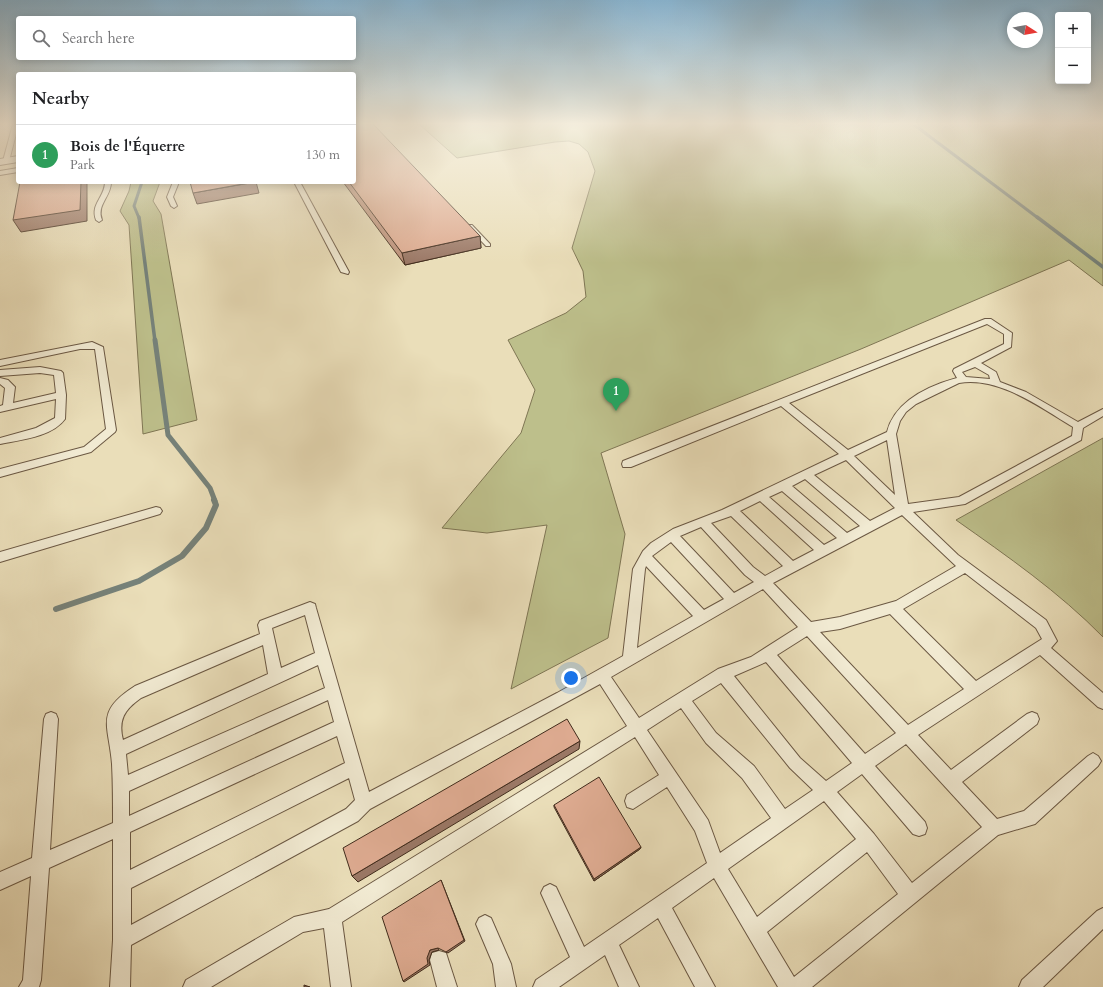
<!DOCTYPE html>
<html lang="en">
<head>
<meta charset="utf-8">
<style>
  body { margin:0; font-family:Cardo,serif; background:#f2f2f2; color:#202124 }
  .controls { position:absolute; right:12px; top:12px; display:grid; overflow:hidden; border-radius:4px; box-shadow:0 2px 10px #0003 }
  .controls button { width:36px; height:36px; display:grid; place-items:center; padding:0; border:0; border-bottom:1px solid #e0e0e0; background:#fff; color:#202124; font:20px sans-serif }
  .compass { position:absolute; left:1007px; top:12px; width:36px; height:36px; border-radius:50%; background:#fff; box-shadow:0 2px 10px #0003; rotate:101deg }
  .you { position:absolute; left:571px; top:678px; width:14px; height:14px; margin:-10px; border:3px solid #fff; border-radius:50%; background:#1a73e8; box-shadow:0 0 0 6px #1a73e833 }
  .badge { display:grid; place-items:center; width:26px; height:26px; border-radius:50%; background:#8f2418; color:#fff; font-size:13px; font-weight:700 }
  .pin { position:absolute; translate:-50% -33px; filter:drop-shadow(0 1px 2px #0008) }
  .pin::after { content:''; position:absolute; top:21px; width:14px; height:12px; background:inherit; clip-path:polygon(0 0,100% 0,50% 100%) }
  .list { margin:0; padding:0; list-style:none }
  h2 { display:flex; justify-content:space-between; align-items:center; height:52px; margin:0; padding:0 16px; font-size:17px }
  h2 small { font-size:13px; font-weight:400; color:#757577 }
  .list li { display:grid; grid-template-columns:26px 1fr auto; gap:12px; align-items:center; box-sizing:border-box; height:60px; padding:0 16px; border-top:1px solid #e0e0e0 }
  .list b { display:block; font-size:15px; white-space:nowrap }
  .list p { margin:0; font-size:13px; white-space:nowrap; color:#757577 }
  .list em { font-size:13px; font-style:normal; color:#757577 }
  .icon { flex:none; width:22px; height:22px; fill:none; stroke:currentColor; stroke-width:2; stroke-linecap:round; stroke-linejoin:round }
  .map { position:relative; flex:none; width:1103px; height:987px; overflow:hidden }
  .search { position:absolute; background:#fff; box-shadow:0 2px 10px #0003; left:16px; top:16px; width:340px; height:44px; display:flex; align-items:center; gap:10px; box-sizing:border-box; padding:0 14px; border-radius:4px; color:#757577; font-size:15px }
  .panel { position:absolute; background:#fff; box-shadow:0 2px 10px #0003; left:16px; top:72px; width:340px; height:112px; border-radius:4px }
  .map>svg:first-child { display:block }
  .green { fill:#bdbf8b; stroke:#7f7654 }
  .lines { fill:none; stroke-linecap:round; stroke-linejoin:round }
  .stream-far3 { stroke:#76827a; stroke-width:3 }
  .stream-far2 { stroke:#76827a; stroke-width:3.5 }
  .stream-far1 { stroke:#76827a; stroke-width:5 }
  .stream { stroke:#76827a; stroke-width:6 }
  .lane-casing { stroke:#6b5843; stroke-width:2 }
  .street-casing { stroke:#6b5843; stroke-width:2 }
  .lane { fill:#f1ead2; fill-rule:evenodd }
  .street { fill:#f1ead2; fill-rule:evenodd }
  .wall { fill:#bf937d; stroke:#412c1c }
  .shaded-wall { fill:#9b7866; stroke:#412c1c }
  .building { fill:#deab91; stroke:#412c1c }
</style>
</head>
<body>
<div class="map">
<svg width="1103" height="987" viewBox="0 0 1103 987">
  <rect width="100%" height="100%" fill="#eadeb9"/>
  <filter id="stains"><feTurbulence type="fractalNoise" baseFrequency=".005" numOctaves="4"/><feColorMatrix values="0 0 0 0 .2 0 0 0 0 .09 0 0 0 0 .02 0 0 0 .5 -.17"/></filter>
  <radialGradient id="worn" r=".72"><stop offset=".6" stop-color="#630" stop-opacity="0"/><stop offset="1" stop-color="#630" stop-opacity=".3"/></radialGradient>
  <g class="green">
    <path d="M 419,124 L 1103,124 L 1103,286 L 1069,260 L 861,349 L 601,453 L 625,534 L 608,638 L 511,689 L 547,525 L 487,533 L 442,528 L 521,433 L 535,390 L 508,340 L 566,313 L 586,297 L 583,271 L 572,248 L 595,171 L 588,152 L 579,144 L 569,141 L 555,142 L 457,158 Z"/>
    <path d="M 131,182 L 160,182 L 153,201 L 161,214 L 197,420 L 143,434 L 129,225 L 120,211 L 129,191 Z"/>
    <path d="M 1103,438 L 1103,637 C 1059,592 1007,556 956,520 Z"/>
  </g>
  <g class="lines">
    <g class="stream-far3">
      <path d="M 913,124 L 1038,218"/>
      <path d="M 139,218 L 134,206 L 142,182"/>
    </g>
    <g class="stream-far2">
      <path d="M 139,217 L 155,341"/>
      <path d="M 1037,217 L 1103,267"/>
    </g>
    <path class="stream-far1" d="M 155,340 L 168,435 L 210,488 L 215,501"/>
    <path class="stream" d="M 56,609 L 139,581 L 182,556 L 206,528 L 216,505 L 214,500"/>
    <g class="lane-casing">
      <g id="lane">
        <path d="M 13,124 L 18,126 L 9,161 L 6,163 L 3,161 Z"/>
        <path d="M 18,168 L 18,172 L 0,175 L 0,171 Z"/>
        <path d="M 105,182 L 111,182 C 111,197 96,205 102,220 L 99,222 L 96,220 C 90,204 105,197 105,182 Z"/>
        <path d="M 173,182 L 179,182 L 173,197 L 177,206 L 174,208 L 171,206 L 167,197 Z"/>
        <path d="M 294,182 L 300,182 L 349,272 L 348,274 L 341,272 Z"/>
        <path d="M 468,225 L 472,225 L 490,244 L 490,246 L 486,246 L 468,227 Z"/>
        <path d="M 985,319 L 991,319 L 1012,333 L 1011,347 L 981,363 L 996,372 L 1000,382 L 1026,392 L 1078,422 L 1103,409 L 1103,416 L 1083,428 L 1081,440 L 965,504 L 913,512 L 958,555 L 1046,620 L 1057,641 L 1051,648 L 1103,693 L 1103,709 L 1098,707 L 1040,655 L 918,735 L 951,770 L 1027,714 L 1032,712 L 1037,714 L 1039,719 L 1037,724 L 962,782 L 997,819 L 1024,811 L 1088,756 L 1093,753 L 1098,756 L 1101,761 L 1098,766 L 1035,824 L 998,835 L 812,987 L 778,987 L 714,878 L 672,908 L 715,987 L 695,987 L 658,918 L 619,945 L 639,987 L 619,987 L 605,955 L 559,987 L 533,987 L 536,980 L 570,957 L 541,893 L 544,887 L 550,884 L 556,887 L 584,947 L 707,863 L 695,831 L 667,787 L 633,809 L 627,807 L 625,801 L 627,795 L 659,775 L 635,737 L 342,922 L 351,987 L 331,987 L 324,928 L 303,932 L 211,987 L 183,987 L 186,980 L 294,917 L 329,909 L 627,726 L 600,684 L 370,809 L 358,821 L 131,945 L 130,987 L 110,987 L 113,940 L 113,839 L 49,868 L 41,980 L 39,987 L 19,987 L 23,980 L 31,876 L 0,890 L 0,872 L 32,858 L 44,719 L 46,714 L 51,712 L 56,714 L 58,719 L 50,850 L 113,823 C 113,803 113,783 112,764 C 109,725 94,712 135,686 L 260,634 L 258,625 L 260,621 L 310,602 L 315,604 L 316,608 L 369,792 L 557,693 L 623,656 L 633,569 L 643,551 L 651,543 L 673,529 L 722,510 L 839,454 L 781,406 L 631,467 L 623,467 L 622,464 L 623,461 ZM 987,324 L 1004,334 L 1004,344 L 954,369 L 953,371 L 957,378 C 928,386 895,401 887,432 L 848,450 L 789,403 ZM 975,367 L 989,375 L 990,379 L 966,377 L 962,372 ZM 959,383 C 999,376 1041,408 1073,427 L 1072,436 L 959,497 L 908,504 L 896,434 L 900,421 L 906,412 L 916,404 ZM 887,440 L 895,495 L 854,456 ZM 846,460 L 895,508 L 870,521 L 814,475 ZM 805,479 L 860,526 L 847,533 L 792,486 ZM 782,491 L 837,538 L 824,545 L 769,497 ZM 760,501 L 814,550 L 793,561 L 740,511 ZM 902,515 L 956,566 L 896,601 L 840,617 L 811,622 L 773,583 ZM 731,516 L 783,566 L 765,576 L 753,567 L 711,523 ZM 701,527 L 745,575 L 754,582 L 734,593 L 680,536 ZM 671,542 L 724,599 L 704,610 L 652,556 ZM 646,566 L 693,616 L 637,648 L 645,569 ZM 965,573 L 1036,628 L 1042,639 L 976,681 L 903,609 ZM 763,589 L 798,627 L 751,657 L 718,669 L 639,718 L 611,677 ZM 890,614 L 964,689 L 908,725 L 820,632 L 840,629 ZM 305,615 L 315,653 L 281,668 L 272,628 ZM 807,636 L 896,733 L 865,754 L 777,655 ZM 263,645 L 268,674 L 123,740 C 118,720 124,710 141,698 ZM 766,662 L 852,763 L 826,781 L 800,758 L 734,676 ZM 318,665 L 325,688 L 128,775 L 126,754 ZM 721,683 L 790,768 L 813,790 L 785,809 L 754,766 L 716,733 L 692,701 ZM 328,700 L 334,722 L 129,816 L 129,791 ZM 681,708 L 706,743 L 742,778 L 771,818 L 720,853 L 708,820 L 647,730 ZM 337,736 L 345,763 L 130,870 L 130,832 ZM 906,744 L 982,827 L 912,883 L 874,834 L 837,792 L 862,774 L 913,834 L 919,836 L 925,834 L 927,828 L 925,822 L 875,766 ZM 349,778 L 355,800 L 346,809 L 131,925 L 131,888 ZM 824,801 L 856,839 L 757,917 L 728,869 ZM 867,852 L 898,894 L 794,977 L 767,932 Z"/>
        <path d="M 92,342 L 103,347 L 116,430 L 115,432 L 91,452 L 0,477 L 0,469 L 84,447 L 106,429 L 95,349 L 80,349 L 0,366 L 0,360 Z"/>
        <path d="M 40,367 L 61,371 L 63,373 L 66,395 L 65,419 C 52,437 20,440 0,444 L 0,438 L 36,428 L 55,418 L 56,399 L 0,412 L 0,406 L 3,405 L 5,388 L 0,384 L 0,378 L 8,380 L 15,387 L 13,403 L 56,393 L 54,375 L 40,373 L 0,376 L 0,370 Z"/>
        <path d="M 156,507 L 160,508 L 162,511 L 160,514 L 0,562 L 0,552 Z"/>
        <path d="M 1103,908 L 1103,929 L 1043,987 L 1019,987 L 1022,980 L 1097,911 Z"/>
        <path d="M 485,915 L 491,918 L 511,964 L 516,987 L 496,987 L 493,964 L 476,924 L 479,918 Z"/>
        <path d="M 439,951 L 446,953 L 457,987 L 437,987 L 430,960 L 432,953 Z"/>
      </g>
    </g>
    <g class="street-casing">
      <path id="street" d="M 18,156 L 18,162 L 0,165 L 0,159 Z"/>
    </g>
    <use href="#lane" class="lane"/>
    <use href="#street" class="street"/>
  </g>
  <g class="wall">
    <path d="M 343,182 L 354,182 L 480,236 L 481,248 L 405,265 Z"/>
    <path d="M 554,805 L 641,847 L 640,849 L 594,881 L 554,807 Z"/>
  </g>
  <g class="shaded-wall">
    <path d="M 81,182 L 87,182 L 87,221 L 21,232 L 13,220 Z"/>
    <path d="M 256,182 L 259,193 L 197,204 L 193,193 Z"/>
    <path d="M 480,236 L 481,248 L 405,265 L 402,253 Z"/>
    <path d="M 580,741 L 579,749 L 358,882 L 352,876 Z"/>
    <path d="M 641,847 L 640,849 L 594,881 L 594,879 Z"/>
    <path d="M 441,880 L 465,941 L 448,953 L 446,952 Z"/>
    <path d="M 438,948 L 439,950 L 432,952 L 429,960 L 430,965 L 404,982 L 403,981 L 430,950 Z"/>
    <path d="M 304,985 L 310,987 L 304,987 Z"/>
  </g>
  <g class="building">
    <path d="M 354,124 L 373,124 L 480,236 L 402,253 L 349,182 L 354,182 Z"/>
    <path d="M 20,182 L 81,182 L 80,210 L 13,220 Z"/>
    <path d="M 190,182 L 254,182 L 193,193 Z"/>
    <path d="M 567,719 L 580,741 L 352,876 L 343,848 Z"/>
    <path d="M 599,777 L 641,847 L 594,879 L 554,805 Z"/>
    <path d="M 441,880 L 464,940 L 446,952 L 438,948 L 430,950 L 427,958 L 428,964 L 403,981 L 382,917 Z"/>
  </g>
  <linearGradient id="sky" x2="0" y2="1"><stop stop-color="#89b7d5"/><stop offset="0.47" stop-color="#f6f0e0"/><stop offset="1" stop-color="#f6f0e0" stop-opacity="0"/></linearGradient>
  <rect width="1103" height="263" fill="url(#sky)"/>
  <rect width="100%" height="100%" filter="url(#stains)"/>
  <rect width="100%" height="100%" fill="url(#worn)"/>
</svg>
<div class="controls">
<button>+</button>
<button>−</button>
</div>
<svg class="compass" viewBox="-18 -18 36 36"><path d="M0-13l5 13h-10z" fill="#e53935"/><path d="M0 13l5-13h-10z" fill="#757577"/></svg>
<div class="you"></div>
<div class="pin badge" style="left:616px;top:411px;background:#2e9e5b">1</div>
<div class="search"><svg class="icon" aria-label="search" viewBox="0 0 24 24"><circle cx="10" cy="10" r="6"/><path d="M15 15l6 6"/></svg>Search here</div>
<section class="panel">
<h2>Nearby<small></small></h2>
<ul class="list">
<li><span class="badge" style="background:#2e9e5b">1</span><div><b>Bois de l'Équerre</b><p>Park</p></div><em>130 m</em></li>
</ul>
</section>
</div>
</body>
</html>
